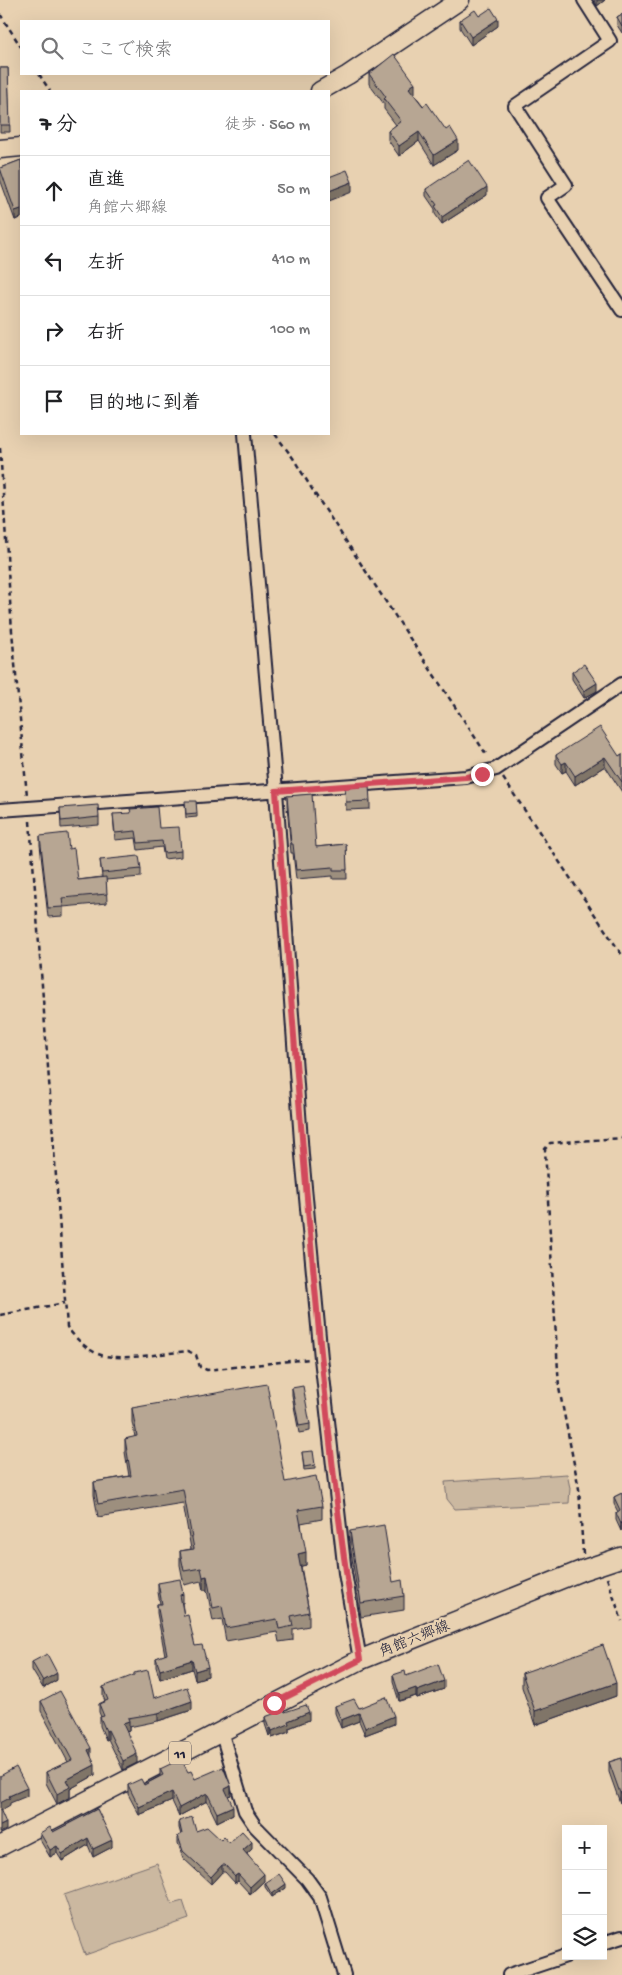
<!DOCTYPE html>
<html lang="ja">
<head>
<meta charset="utf-8">
<style>
  body { margin:0; font-family:"Gochi Hand","Klee One",sans-serif; background:#f2f2f2; color:#202124 }
  .controls { position:absolute; right:15px; bottom:15px; display:grid; overflow:hidden; border-radius:0px; box-shadow:0 5px 20px #0002 }
  .controls button { width:45px; height:45px; display:grid; place-items:center; padding:0; border:0; border-bottom:1px solid #e0e0e0; background:#fff; color:#202124; font:25px sans-serif }
  .stop { position:absolute; width:15px; height:15px; margin:-11px; border:4px solid #d1495b; border-radius:50%; background:#fff }
  .stop.end { background:#d1495b; border-color:#fff; box-shadow:0 1px 5px #0008 }
  .list { margin:0; padding:0; list-style:none }
  h2 { display:flex; justify-content:space-between; align-items:center; height:65px; margin:0; padding:0 20px; font-size:21px }
  h2 small { font-size:16px; font-weight:400; color:#757577 }
  .list li { display:grid; grid-template-columns:32px 1fr auto; gap:15px; align-items:center; box-sizing:border-box; height:70px; padding:0 20px; border-top:1px solid #e0e0e0 }
  .list b { display:block; font-size:19px; white-space:nowrap }
  .list p { margin:0; font-size:16px; white-space:nowrap; color:#757577 }
  .list em { font-size:16px; font-style:normal; color:#757577 }
  .icon { flex:none; width:28px; height:28px; fill:none; stroke:currentColor; stroke-width:2; stroke-linecap:round; stroke-linejoin:round }
  .map { position:relative; flex:none; width:622px; height:1975px; overflow:hidden }
  .search { position:absolute; background:#fff; box-shadow:0 5px 20px #0002; left:20px; top:20px; width:310px; height:55px; display:flex; align-items:center; gap:12px; box-sizing:border-box; padding:0 18px; border-radius:0px; color:#757577; font-size:19px }
  .panel { position:absolute; background:#fff; box-shadow:0 5px 20px #0002; left:20px; top:90px; width:310px; height:345px; border-radius:0px }
  .map>svg:first-child { display:block }
  .green { fill:#cbb8a0; stroke:#766d6e }
  .lines { fill:none; stroke-linecap:round; stroke-linejoin:round }
  .street-casing { stroke:#22223b; stroke-width:16 }
  .secondary-casing { stroke:#22223b; stroke-width:21 }
  .primary-casing { stroke:#22223b; stroke-width:22 }
  .path { stroke:#22223b; stroke-width:2.5; stroke-dasharray:5 4; stroke-linecap:butt }
  .street { stroke:#e8d1b1; stroke-width:12 }
  .secondary { stroke:#e8d1b1; stroke-width:18 }
  .primary { stroke:#e8d1b1; stroke-width:19 }
  .wall { fill:#9d8f7e; stroke:#22223b }
  .shaded-wall { fill:#807467; stroke:#22223b }
  .building { fill:#b7a693; stroke:#22223b }
  .route { stroke:#d1495b; stroke-width:6 }
  .labels { text-anchor:middle; stroke-width:4.5; stroke-linejoin:round; paint-order:stroke }
  .shield { fill:#e8d1b1; stroke:#5d565e; stroke-width:1 }
  .shield-label { font-size:14px; font-weight:bold; fill:#22223b }
  .street-label { font-size:15px; fill:#22223b; stroke:#e8d1b1 }
</style>
</head>
<body>
<div class="map">
<svg width="622" height="1975" viewBox="0 0 622 1975">
  <rect width="100%" height="100%" fill="#e8d1b1"/>
  <filter id="ink" filterUnits="userSpaceOnUse"><feTurbulence type="fractalNoise" baseFrequency=".02" numOctaves="2"/><feDisplacementMap in="SourceGraphic" scale="10" xChannelSelector="R" yChannelSelector="G"/><feConvolveMatrix kernelMatrix="1 2 1 2 8 2 1 2 1" color-interpolation-filters="sRGB"/></filter>
  <g filter="url(#ink)">
    <g class="green">
      <path d="M 567,1474 L 570,1488 L 569,1503 L 455,1509 L 447,1499 L 445,1482 Z"/>
      <path d="M 157,1863 L 172,1904 L 183,1901 L 189,1919 L 85,1955 L 64,1895 Z"/>
    </g>
    <g class="lines">
      <g class="street-casing">
        <g id="street">
          <path d="M 584,0 L 610,41 L 515,106 L 566,185 L 547,198 L 622,310"/>
          <path d="M 245,434 L 276,791 L 302,1155 L 321,1358 L 345,1573 L 360,1660"/>
          <path d="M 0,810 L 466,777 L 496,769 L 622,684"/>
          <path d="M 221,1731 L 245,1811 L 255,1826 L 307,1879 L 320,1897 L 344,1975"/>
          <path d="M 603,1943 L 622,1937"/>
          <path d="M 509,1975 L 566,1956"/>
        </g>
      </g>
      <g class="secondary-casing">
        <g id="secondary">
          <path d="M 320,91 L 348,75 L 460,0"/>
          <path d="M 0,149 L 21,147"/>
        </g>
      </g>
      <g class="primary-casing">
        <path id="primary" d="M 0,1846 L 360,1660 L 583,1570 L 622,1557"/>
      </g>
      <g class="path">
        <path d="M 0,14 L 21,47"/>
        <path d="M 39,74 L 50,91"/>
        <path d="M 275,434 L 293,458 L 315,494 L 488,757"/>
        <path d="M 0,448 L 12,631 L 27,796"/>
        <path d="M 503,778 L 622,955"/>
        <path d="M 30,821 L 67,1327 C 75,1338 88,1351 101,1355 C 121,1361 165,1353 188,1351 L 196,1355 L 200,1367 L 207,1370 L 309,1359"/>
        <path d="M 0,1315 L 65,1303"/>
        <path d="M 583,1554 L 579,1489 L 559,1388 L 545,1149 L 550,1143 L 622,1138"/>
        <path d="M 607,1578 L 622,1621"/>
      </g>
      <use href="#street" class="street"/>
      <use href="#secondary" class="secondary"/>
      <use href="#primary" class="primary"/>
    </g>
    <g class="wall">
      <path d="M 594,0 L 605,0 L 597,6 Z"/>
      <path d="M 622,14 L 622,33 L 617,25 L 617,17 Z"/>
      <path d="M 479,16 L 498,26 L 471,45 L 460,28 L 460,20 Z"/>
      <path d="M 0,68 L 8,68 L 10,132 L 0,132 Z"/>
      <path d="M 369,74 L 415,93 L 414,94 L 458,150 L 434,165 L 419,141 L 399,156 L 388,140 L 388,131 L 396,125 L 384,109 L 384,104 L 369,84 Z"/>
      <path d="M 21,160 L 21,218 L 15,220 L 0,179 L 0,168 Z"/>
      <path d="M 426,189 L 487,195 L 442,224 L 435,214 L 435,209 L 426,196 Z"/>
      <path d="M 572,672 L 597,691 L 584,698 L 572,679 Z"/>
      <path d="M 622,754 L 622,792 L 605,766 L 575,785 L 566,771 L 562,773 L 556,764 L 556,755 L 619,756 Z"/>
      <path d="M 345,787 L 370,801 L 370,809 L 346,810 Z"/>
      <path d="M 287,796 L 316,847 L 346,844 L 347,879 L 333,879 L 333,876 L 296,879 L 293,853 L 291,853 L 287,805 Z"/>
      <path d="M 185,805 L 197,813 L 197,817 L 186,818 Z"/>
      <path d="M 60,808 L 99,817 L 99,825 L 61,828 Z"/>
      <path d="M 113,814 L 159,828 L 181,851 L 181,857 L 164,859 L 162,847 L 138,850 L 136,838 L 115,840 Z"/>
      <path d="M 40,836 L 78,880 L 102,877 L 100,860 L 141,869 L 141,877 L 106,880 L 107,903 L 63,907 L 63,916 L 48,917 L 40,845 Z"/>
      <path d="M 292,1388 L 310,1424 L 310,1431 L 299,1433 L 292,1395 Z"/>
      <path d="M 132,1408 L 285,1482 L 322,1506 L 322,1519 L 301,1523 L 306,1565 L 301,1566 L 309,1612 L 309,1626 L 293,1629 L 293,1640 L 279,1642 L 277,1632 L 226,1641 L 222,1619 L 213,1621 L 207,1590 L 203,1590 L 201,1581 L 184,1585 L 180,1565 L 180,1551 L 191,1549 L 183,1503 L 98,1517 L 94,1495 L 94,1482 L 129,1476 L 125,1452 L 125,1439 L 135,1437 L 132,1422 Z"/>
      <path d="M 302,1452 L 315,1465 L 315,1469 L 304,1470 Z"/>
      <path d="M 622,1493 L 621,1531 L 616,1520 L 616,1513 L 618,1512 L 614,1504 L 614,1497 Z"/>
      <path d="M 350,1531 L 393,1582 L 404,1596 L 404,1610 L 361,1617 L 350,1545 Z"/>
      <path d="M 158,1583 L 183,1594 L 183,1603 L 182,1603 L 184,1616 L 195,1646 L 208,1676 L 195,1680 L 192,1669 L 160,1679 L 156,1667 L 156,1658 L 165,1655 L 157,1613 L 157,1604 L 160,1604 L 158,1592 Z"/>
      <path d="M 32,1662 L 57,1680 L 43,1688 L 32,1670 Z"/>
      <path d="M 522,1673 L 616,1696 L 535,1725 L 522,1687 Z"/>
      <path d="M 393,1675 L 406,1676 L 444,1689 L 417,1698 L 416,1696 L 399,1701 L 393,1682 Z"/>
      <path d="M 103,1687 L 154,1698 L 192,1710 L 158,1721 L 129,1727 L 129,1731 L 126,1732 L 137,1763 L 123,1770 L 108,1739 L 106,1740 L 100,1726 L 100,1717 L 101,1717 L 99,1712 L 99,1704 L 105,1701 L 103,1696 Z"/>
      <path d="M 41,1701 L 91,1757 L 95,1775 L 70,1789 L 70,1797 L 57,1804 L 46,1783 L 46,1772 L 68,1762 L 41,1711 Z"/>
      <path d="M 335,1706 L 359,1708 L 394,1724 L 365,1735 L 359,1721 L 341,1728 L 335,1713 Z"/>
      <path d="M 285,1712 L 309,1720 L 289,1728 L 289,1732 L 272,1738 L 271,1735 L 269,1736 L 265,1724 L 265,1717 Z"/>
      <path d="M 622,1758 L 620,1803 L 609,1772 L 609,1762 Z"/>
      <path d="M 160,1769 L 188,1772 L 195,1779 L 231,1795 L 228,1796 L 233,1814 L 217,1822 L 207,1801 L 179,1816 L 172,1801 L 139,1815 L 128,1794 L 128,1785 L 144,1785 L 160,1776 Z"/>
      <path d="M 97,1809 L 112,1847 L 93,1857 L 88,1845 L 62,1861 L 57,1853 L 50,1857 L 40,1840 L 40,1833 L 53,1832 Z"/>
      <path d="M 179,1821 L 196,1831 L 221,1840 L 252,1849 L 247,1854 L 264,1881 L 250,1894 L 238,1881 L 235,1883 L 225,1872 L 222,1872 L 211,1884 L 183,1858 L 178,1843 L 178,1836 L 181,1835 L 179,1828 Z"/>
      <path d="M 265,1883 L 286,1888 L 272,1897 L 265,1887 Z"/>
    </g>
    <g class="shaded-wall">
      <path d="M 597,0 L 605,0 L 597,6 Z"/>
      <path d="M 498,19 L 498,26 L 471,45 L 471,37 Z"/>
      <path d="M 415,83 L 415,93 L 409,98 L 409,88 Z"/>
      <path d="M 419,132 L 419,141 L 399,156 L 399,146 Z"/>
      <path d="M 458,140 L 458,150 L 434,165 L 434,155 Z"/>
      <path d="M 352,182 L 352,192 L 329,201 L 329,191 Z"/>
      <path d="M 487,187 L 487,195 L 442,224 L 442,217 Z"/>
      <path d="M 21,209 L 21,218 L 15,220 L 15,211 Z"/>
      <path d="M 597,683 L 597,691 L 584,698 L 584,691 Z"/>
      <path d="M 605,757 L 605,766 L 575,785 L 575,776 Z"/>
      <path d="M 566,762 L 566,771 L 562,773 L 562,764 Z"/>
      <path d="M 622,1523 L 622,1530 L 621,1531 L 621,1524 Z"/>
      <path d="M 306,1552 L 306,1565 L 298,1567 L 298,1554 Z"/>
      <path d="M 207,1576 L 207,1590 L 203,1590 L 203,1577 Z"/>
      <path d="M 192,1660 L 192,1669 L 160,1679 L 160,1670 Z"/>
      <path d="M 208,1667 L 208,1676 L 195,1680 L 195,1671 Z"/>
      <path d="M 57,1673 L 57,1680 L 43,1688 L 43,1681 Z"/>
      <path d="M 444,1681 L 444,1689 L 417,1698 L 417,1691 Z"/>
      <path d="M 616,1683 L 616,1696 L 535,1725 L 535,1711 Z"/>
      <path d="M 416,1688 L 416,1696 L 399,1701 L 399,1694 Z"/>
      <path d="M 192,1701 L 192,1710 L 158,1721 L 158,1713 Z"/>
      <path d="M 309,1712 L 309,1720 L 289,1728 L 289,1732 L 272,1738 L 272,1731 L 288,1721 Z"/>
      <path d="M 359,1713 L 359,1721 L 341,1728 L 341,1720 Z"/>
      <path d="M 394,1716 L 394,1724 L 365,1735 L 365,1728 Z"/>
      <path d="M 129,1722 L 129,1731 L 123,1733 L 123,1724 Z"/>
      <path d="M 271,1728 L 271,1735 L 269,1736 L 269,1729 Z"/>
      <path d="M 108,1730 L 108,1739 L 106,1740 L 106,1731 Z"/>
      <path d="M 91,1748 L 91,1758 L 88,1750 Z"/>
      <path d="M 137,1754 L 137,1763 L 123,1770 L 123,1761 Z"/>
      <path d="M 95,1765 L 95,1775 L 70,1789 L 70,1797 L 57,1804 L 57,1794 L 66,1780 Z"/>
      <path d="M 231,1786 L 231,1795 L 225,1797 L 225,1789 Z"/>
      <path d="M 27,1788 L 27,1796 L 10,1803 L 10,1805 L 0,1811 L 0,1803 L 9,1796 Z"/>
      <path d="M 172,1792 L 172,1801 L 139,1815 L 139,1807 Z"/>
      <path d="M 622,1792 L 622,1802 L 620,1803 L 620,1793 Z"/>
      <path d="M 207,1793 L 207,1801 L 179,1816 L 179,1808 Z"/>
      <path d="M 233,1806 L 233,1814 L 217,1822 L 217,1813 Z"/>
      <path d="M 6,1823 L 6,1830 L 0,1833 L 0,1826 Z"/>
      <path d="M 88,1838 L 88,1845 L 62,1861 L 62,1854 Z"/>
      <path d="M 112,1840 L 112,1847 L 93,1857 L 93,1849 Z"/>
      <path d="M 252,1842 L 252,1849 L 243,1857 L 243,1850 Z"/>
      <path d="M 57,1846 L 57,1853 L 50,1857 L 50,1850 Z"/>
      <path d="M 222,1865 L 222,1872 L 211,1884 L 211,1877 Z"/>
      <path d="M 238,1874 L 238,1881 L 235,1883 L 235,1876 Z"/>
      <path d="M 264,1874 L 264,1881 L 250,1894 L 250,1887 Z"/>
      <path d="M 286,1884 L 286,1888 L 272,1897 L 272,1894 Z"/>
    </g>
    <g class="building">
      <path d="M 491,8 L 498,19 L 471,37 L 460,20 L 475,10 L 479,16 Z"/>
      <path d="M 622,14 L 622,26 L 617,17 Z"/>
      <path d="M 394,54 L 415,83 L 409,88 L 423,106 L 427,103 L 446,130 L 450,127 L 458,140 L 434,155 L 419,132 L 399,146 L 388,131 L 401,121 L 384,99 L 386,97 L 369,74 Z"/>
      <path d="M 0,68 L 8,68 L 10,125 L 0,125 Z"/>
      <path d="M 21,160 L 21,209 L 15,211 L 0,168 Z"/>
      <path d="M 469,160 L 487,187 L 442,217 L 435,206 L 437,205 L 426,189 Z"/>
      <path d="M 347,170 L 352,182 L 329,191 L 329,177 Z"/>
      <path d="M 584,664 L 597,683 L 584,691 L 572,672 Z"/>
      <path d="M 600,727 L 619,756 L 622,754 L 622,782 L 605,757 L 575,776 L 566,762 L 562,764 L 556,755 Z"/>
      <path d="M 369,786 L 370,801 L 346,802 L 345,787 Z"/>
      <path d="M 312,794 L 316,847 L 346,844 L 347,870 L 333,870 L 333,867 L 296,870 L 293,844 L 291,844 L 287,796 Z"/>
      <path d="M 185,801 L 196,801 L 197,813 L 186,814 Z"/>
      <path d="M 98,805 L 99,817 L 61,821 L 60,808 Z"/>
      <path d="M 157,807 L 159,828 L 179,827 L 181,851 L 164,853 L 162,841 L 138,843 L 136,831 L 115,833 L 113,814 L 131,813 L 130,809 Z"/>
      <path d="M 67,833 L 69,849 L 74,848 L 78,880 L 106,877 L 107,894 L 62,898 L 63,907 L 48,908 L 40,836 Z"/>
      <path d="M 139,856 L 141,869 L 102,873 L 100,860 Z"/>
      <path d="M 267,1384 L 285,1482 L 316,1476 L 322,1506 L 298,1510 L 306,1552 L 298,1554 L 309,1612 L 291,1616 L 293,1626 L 279,1629 L 277,1619 L 226,1628 L 222,1606 L 213,1608 L 207,1576 L 203,1577 L 201,1568 L 184,1571 L 180,1551 L 194,1549 L 183,1489 L 98,1504 L 94,1482 L 131,1476 L 125,1439 L 137,1436 L 132,1408 Z"/>
      <path d="M 303,1386 L 310,1424 L 299,1426 L 292,1388 Z"/>
      <path d="M 313,1451 L 315,1465 L 304,1467 L 302,1452 Z"/>
      <path d="M 622,1493 L 622,1523 L 621,1524 L 616,1513 L 620,1510 L 614,1497 Z"/>
      <path d="M 384,1525 L 393,1582 L 402,1580 L 404,1596 L 361,1603 L 350,1531 Z"/>
      <path d="M 180,1579 L 183,1594 L 180,1595 L 184,1616 L 188,1615 L 195,1646 L 202,1645 L 208,1667 L 195,1671 L 192,1660 L 160,1670 L 156,1658 L 167,1654 L 157,1604 L 162,1604 L 158,1583 Z"/>
      <path d="M 603,1645 L 616,1683 L 535,1711 L 522,1673 Z"/>
      <path d="M 47,1654 L 57,1673 L 43,1681 L 32,1662 Z"/>
      <path d="M 438,1664 L 444,1681 L 417,1691 L 416,1688 L 399,1694 L 393,1675 L 405,1671 L 406,1676 Z"/>
      <path d="M 148,1670 L 154,1698 L 187,1687 L 192,1701 L 158,1713 L 128,1718 L 129,1722 L 123,1724 L 137,1754 L 123,1761 L 108,1730 L 106,1731 L 100,1717 L 104,1716 L 99,1704 L 108,1700 L 103,1687 L 134,1675 L 134,1673 Z"/>
      <path d="M 60,1691 L 91,1748 L 88,1750 L 95,1765 L 66,1780 L 70,1787 L 57,1794 L 46,1772 L 72,1760 L 41,1701 Z"/>
      <path d="M 386,1697 L 394,1716 L 365,1728 L 359,1713 L 341,1720 L 335,1706 L 354,1699 L 359,1708 Z"/>
      <path d="M 306,1705 L 309,1712 L 288,1721 L 289,1724 L 272,1731 L 271,1728 L 269,1729 L 265,1717 L 284,1710 L 285,1712 Z"/>
      <path d="M 622,1758 L 622,1792 L 620,1793 L 609,1762 Z"/>
      <path d="M 181,1759 L 188,1772 L 191,1771 L 195,1779 L 223,1767 L 231,1786 L 225,1789 L 233,1806 L 217,1813 L 207,1793 L 179,1808 L 172,1792 L 139,1807 L 128,1785 L 141,1779 L 144,1785 L 163,1775 L 160,1769 Z"/>
      <path d="M 16,1767 L 27,1788 L 9,1796 L 10,1798 L 0,1803 L 0,1776 Z"/>
      <path d="M 0,1809 L 6,1823 L 0,1826 Z"/>
      <path d="M 97,1809 L 112,1840 L 93,1849 L 88,1838 L 62,1854 L 57,1846 L 50,1850 L 40,1833 L 50,1827 L 53,1832 Z"/>
      <path d="M 192,1817 L 196,1831 L 207,1827 L 221,1840 L 224,1837 L 229,1843 L 242,1831 L 252,1842 L 243,1850 L 264,1874 L 250,1887 L 238,1874 L 235,1876 L 225,1865 L 222,1865 L 211,1877 L 183,1851 L 178,1836 L 182,1834 L 179,1821 Z"/>
      <path d="M 279,1874 L 286,1884 L 272,1894 L 265,1883 Z"/>
    </g>
  </g>
  <g class="lines" filter="url(#ink)">
    <path class="route" d="M 274,1703 L 360,1660 C 339,1540 327,1420 316,1299 C 300,1130 288,960 276,791 L 466,777 L 482,774"/>
  </g>
  <g class="labels">
    <rect class="shield" x="169" y="1741.5" width="22" height="23" rx="4"/>
    <g class="shield-label">
      <text x="180" y="1758">11</text>
    </g>
    <g class="street-label">
      <text transform="translate(414 1638) rotate(-22)" y="5">角館六郷線</text>
    </g>
  </g>
</svg>
<div class="controls">
<button>+</button>
<button>−</button>
<button><svg class="icon" aria-label="layers" viewBox="0 0 24 24"><path d="M12 4l9 5-9 5-9-5zM3 14l9 5 9-5"/></svg></button>
</div>
<div class="stop" style="left:274px;top:1703px"></div>
<div class="stop end" style="left:482px;top:774px"></div>
<div class="search"><svg class="icon" aria-label="search" viewBox="0 0 24 24"><circle cx="10" cy="10" r="6"/><path d="M15 15l6 6"/></svg>ここで検索</div>
<section class="panel">
<h2>7 分<small>徒歩 · 560 m</small></h2>
<ul class="list">
<li><svg class="icon" aria-label="ahead" viewBox="0 0 24 24"><path d="M12 20V5M6 11l6-6 6 6"/></svg><div><b>直進</b><p>角館六郷線</p></div><em>50 m</em></li>
<li><svg class="icon" aria-label="left" viewBox="0 0 24 24"><path d="M17 20v-9H6M10 6l-5 5 5 5"/></svg><div><b>左折</b></div><em>410 m</em></li>
<li><svg class="icon" aria-label="right" viewBox="0 0 24 24"><path d="M7 20v-9h11M14 6l5 5-5 5"/></svg><div><b>右折</b></div><em>100 m</em></li>
<li><svg class="icon" aria-label="arrive" viewBox="0 0 24 24"><path d="M6 21V4h12l-3 4 3 4H6"/></svg><div><b>目的地に到着</b></div></li>
</ul>
</section>
</div>
</body>
</html>
